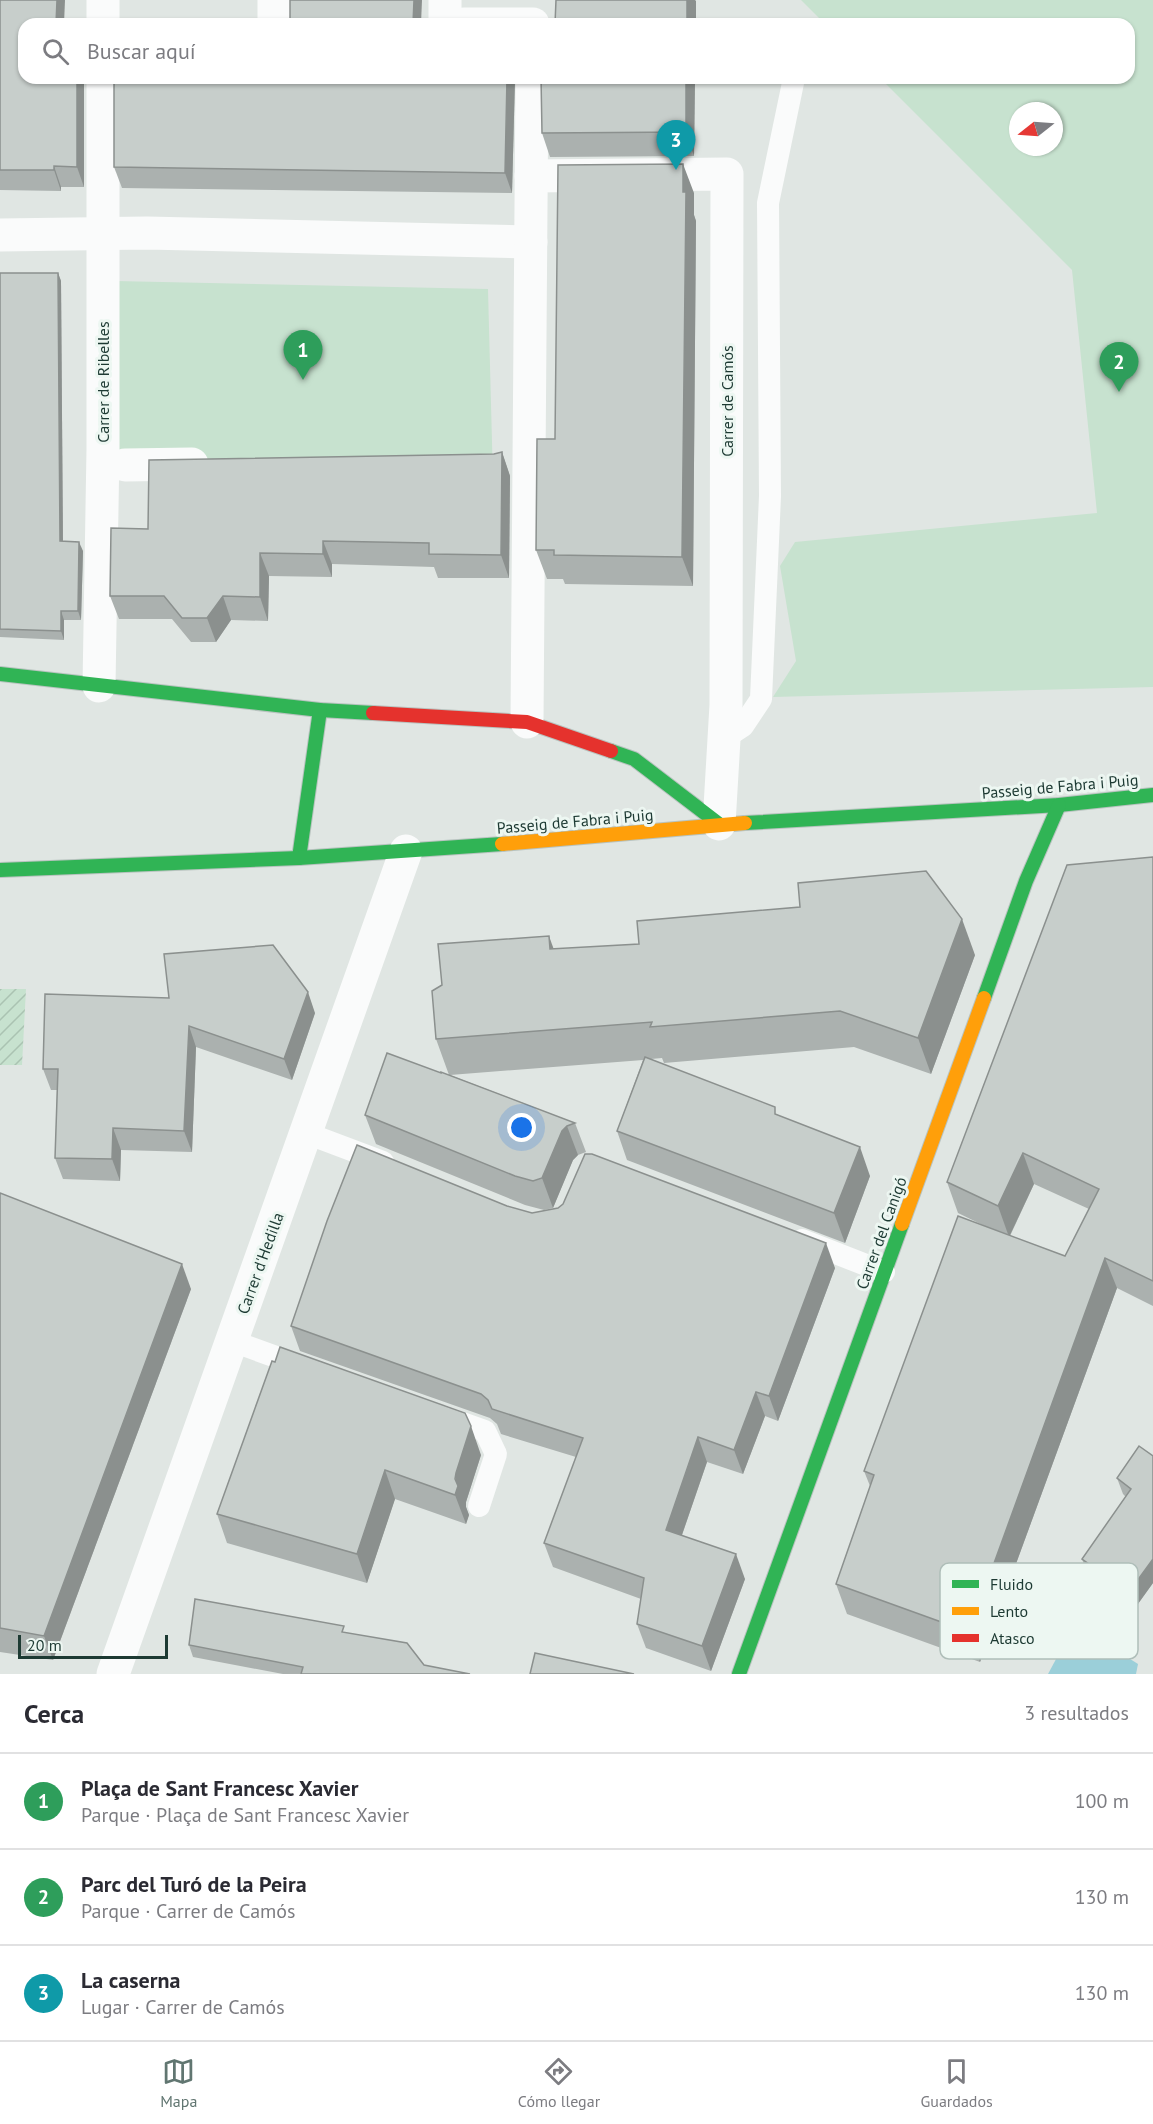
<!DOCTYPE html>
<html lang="es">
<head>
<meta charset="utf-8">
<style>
  body { margin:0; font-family:"PT Sans",sans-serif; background:#f7f7f7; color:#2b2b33 }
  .compass { position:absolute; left:1009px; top:102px; width:54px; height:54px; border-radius:50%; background:#fff; box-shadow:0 2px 4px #0004; rotate:253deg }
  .scale { position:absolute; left:18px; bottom:15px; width:150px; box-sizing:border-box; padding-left:6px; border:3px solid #1d3a33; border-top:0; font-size:16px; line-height:21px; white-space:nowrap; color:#1d3a33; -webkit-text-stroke:4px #edf7f2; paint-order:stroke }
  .you { position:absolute; left:522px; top:1128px; width:21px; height:21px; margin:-15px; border:4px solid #fff; border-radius:50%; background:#1a73e8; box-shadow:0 0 0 9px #1a73e833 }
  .badge { display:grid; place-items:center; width:39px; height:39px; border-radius:50%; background:#617671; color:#fff; font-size:20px; font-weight:700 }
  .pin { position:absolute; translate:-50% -50px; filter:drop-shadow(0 2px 3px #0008) }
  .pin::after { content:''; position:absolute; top:32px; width:21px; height:18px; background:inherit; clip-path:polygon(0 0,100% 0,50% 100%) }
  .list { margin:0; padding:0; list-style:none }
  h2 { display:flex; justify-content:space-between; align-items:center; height:78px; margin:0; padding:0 24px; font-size:26px }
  h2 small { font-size:20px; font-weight:400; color:#7c7c81 }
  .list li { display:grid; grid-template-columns:39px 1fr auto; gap:18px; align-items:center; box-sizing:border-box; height:96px; padding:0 24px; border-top:2px solid #e1e1e2 }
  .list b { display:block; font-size:22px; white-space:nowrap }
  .list p { margin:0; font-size:20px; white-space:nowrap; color:#7c7c81 }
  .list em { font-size:20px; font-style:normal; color:#7c7c81 }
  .icon { flex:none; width:33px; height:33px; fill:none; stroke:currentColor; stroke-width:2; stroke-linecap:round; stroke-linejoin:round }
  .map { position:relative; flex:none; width:1153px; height:1674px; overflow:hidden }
  .search { position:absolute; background:#fff; box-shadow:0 2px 4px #0004; left:18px; right:18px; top:18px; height:66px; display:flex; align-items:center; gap:15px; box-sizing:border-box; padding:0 21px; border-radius:18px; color:#7c7c81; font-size:22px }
  .sheet { height:366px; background:#fff }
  nav { display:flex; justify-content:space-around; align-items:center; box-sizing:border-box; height:84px; border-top:2px solid #e1e1e2; background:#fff; font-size:16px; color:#7c7c81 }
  nav a { display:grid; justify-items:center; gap:3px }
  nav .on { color:#617671 }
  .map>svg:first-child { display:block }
  .park { fill:#c7e2cf; fill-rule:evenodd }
  .garden { fill:url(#garden-furrows) }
  .water { fill:#9bcfd9 }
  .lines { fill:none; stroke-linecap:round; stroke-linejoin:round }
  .fast-casing { stroke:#b8c3bf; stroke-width:16 }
  .slow-casing { stroke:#b8c3bf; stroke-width:16 }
  .jam-casing { stroke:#b8c3bf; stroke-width:16 }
  .lane { stroke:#fafbfb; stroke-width:22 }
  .street { stroke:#fafbfb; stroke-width:33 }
  .fast { stroke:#30b455; stroke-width:14 }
  .slow { stroke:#ff9f0a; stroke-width:14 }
  .jam { stroke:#e5322d; stroke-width:14 }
  .wall { fill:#abb1af; fill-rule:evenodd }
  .shaded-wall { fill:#8b908e }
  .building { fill:#c7cecb; stroke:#8b908e; stroke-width:1.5 }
  .labels { text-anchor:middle; stroke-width:6; stroke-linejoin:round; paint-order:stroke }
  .street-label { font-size:16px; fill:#1d3a33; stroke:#edf7f2 }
  .key { fill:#edf7f2; stroke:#afbeb9; stroke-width:1.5 }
  .key-label { font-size:16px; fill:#1d3a33 }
</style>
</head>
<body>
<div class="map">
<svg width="1153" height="1674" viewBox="0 0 1153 1674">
  <defs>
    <pattern id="garden-furrows" width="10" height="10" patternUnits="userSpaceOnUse" patternTransform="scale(1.5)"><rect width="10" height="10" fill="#c7e2cf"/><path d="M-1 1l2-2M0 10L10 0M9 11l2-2" fill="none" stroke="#aac3b2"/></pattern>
  </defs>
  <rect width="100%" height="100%" fill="#e0e6e3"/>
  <g class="park">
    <path d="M 801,0 L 1153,0 L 1153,687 L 773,697 L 796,661 L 780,566 L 795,542 L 1097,513 L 1072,270 L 880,78 L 1129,78 L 1129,24 L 825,24 ZM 1018,111 L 1054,111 L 1054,147 L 1018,147 Z"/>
    <path d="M 115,281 L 488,289 L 493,480 L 115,472 Z"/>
  </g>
  <path class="garden" d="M 0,989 L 26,989 L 22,1065 L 0,1065 Z"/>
  <path class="water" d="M 1075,1624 L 1138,1664 L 1136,1674 L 1048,1674 Z"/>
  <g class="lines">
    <g class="fast-casing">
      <g id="fast">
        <path d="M 0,674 L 320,710 L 373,713"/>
        <path d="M 611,751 L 634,759 L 719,824"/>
        <path d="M 745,823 L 1059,805 L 1153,795"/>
        <path d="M 299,858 L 320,710"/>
        <path d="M 0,870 L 299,858 L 502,844"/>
        <path d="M 984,998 L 1026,881 L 1059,805"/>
        <path d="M 739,1674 L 902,1224"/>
      </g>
    </g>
    <g class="slow-casing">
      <g id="slow">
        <path d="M 502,844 L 745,823"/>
        <path d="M 902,1224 L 984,998"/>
      </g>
    </g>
    <g class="jam-casing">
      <path id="jam" d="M 373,713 L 527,722 L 611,751"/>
    </g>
    <g class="lane">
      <path d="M 723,739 L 743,726 L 761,699 L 770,496 L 768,203 L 794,78"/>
      <path d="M 306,1133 L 383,1162"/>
      <path d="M 802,1240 L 884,1272"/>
      <path d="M 232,1341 L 304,1367"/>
      <path d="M 443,1416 L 485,1431 L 496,1454 L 479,1506"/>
    </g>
    <g class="street">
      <path d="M 274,0 L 274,24"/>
      <path d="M 103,24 L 103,0"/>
      <path d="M 445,24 L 445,0"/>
      <path d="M 464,24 L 533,24"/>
      <path d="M 531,176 L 727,174 L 726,705 L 719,824"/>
      <path d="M 0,235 L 147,233 L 531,242"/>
      <path d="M 125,465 L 192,464"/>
      <path d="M 99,686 L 103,449 L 103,78"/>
      <path d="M 527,722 L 532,78"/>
      <path d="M 113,1674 L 406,851"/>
    </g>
    <use href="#fast" class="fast"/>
    <use href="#slow" class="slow"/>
    <use href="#jam" class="jam"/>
  </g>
  <g class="wall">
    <path d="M 0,0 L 24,24 L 84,78 L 84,187 L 61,187 L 61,191 L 0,190 Z"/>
    <path d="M 114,78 L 515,78 L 512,193 L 122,188 L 114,167 Z"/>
    <path d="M 695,78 L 694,156 L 550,157 L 542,133 Z"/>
    <path d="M 694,193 L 694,215 L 696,221 L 693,586 L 565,584 L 563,579 L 547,579 L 536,550 L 555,439 Z"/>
    <path d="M 0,273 L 58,273 L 61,281 L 63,541 L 83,551 L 81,620 L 64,620 L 64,640 L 0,637 Z"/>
    <path d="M 502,452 L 510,476 L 509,578 L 438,578 L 434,567 L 332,564 L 332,577 L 269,576 L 268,621 L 231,620 L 216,642 L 191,642 L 172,619 L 119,619 L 110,596 L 148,529 Z"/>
    <path d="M 1153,857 L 1153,1306 L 1117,1288 L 980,1662 L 847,1614 L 836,1584 L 870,1486 L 864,1471 L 993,1230 L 958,1213 L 947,1182 ZM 1034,1184 L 1089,1209 L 1065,1256 L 1010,1236 Z"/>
    <path d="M 553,949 L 975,955 L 931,1074 L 854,1047 L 664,1063 L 662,1058 L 651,1059 L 778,1115 L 870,1176 L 845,1243 L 627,1160 L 617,1131 L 643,1060 L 450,1075 L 575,1123 L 586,1152 L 578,1155 L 573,1160 L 553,1208 L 544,1210 L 525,1205 L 376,1144 L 365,1115 L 441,1073 L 449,1075 L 436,1039 Z"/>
    <path d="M 45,994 L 315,1013 L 292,1080 L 196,1047 L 192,1152 L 121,1150 L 120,1181 L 63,1179 L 55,1158 L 57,1090 L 51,1090 L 43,1069 Z"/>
    <path d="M 0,1193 L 191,1289 L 53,1660 L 0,1652 Z"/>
    <path d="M 507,1206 L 532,1213 L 835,1268 L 778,1421 L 765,1416 L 743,1474 L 707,1462 L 682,1535 L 745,1579 L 711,1671 L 646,1648 L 637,1624 L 641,1599 L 553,1567 L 544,1543 L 576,1457 L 501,1434 L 497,1424 L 490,1418 L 300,1351 L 291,1326 Z"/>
    <path d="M 272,1361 L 481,1455 L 466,1502 L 466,1507 L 469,1515 L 466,1524 L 395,1499 L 367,1583 L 227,1543 L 217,1514 Z"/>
    <path d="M 1153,1456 L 1153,1583 L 1135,1608 L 1088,1575 L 1082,1559 L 1126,1497 L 1123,1494 L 1117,1478 Z"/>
    <path d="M 347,1633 L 424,1665 L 470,1674 L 283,1674 L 193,1657 L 189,1645 Z"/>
  </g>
  <g class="shaded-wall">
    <path d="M 57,0 L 65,0 L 64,24 L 56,24 Z"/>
    <path d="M 414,0 L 422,0 L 421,24 L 413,24 Z"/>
    <path d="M 687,0 L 695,0 L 696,1 L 696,24 L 687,24 Z"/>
    <path d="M 77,78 L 84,78 L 84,187 L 77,167 Z"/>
    <path d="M 507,78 L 515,78 L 512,193 L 505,173 Z"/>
    <path d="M 686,78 L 695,78 L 694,156 L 686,132 Z"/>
    <path d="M 683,164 L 694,193 L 694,215 L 696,221 L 693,586 L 682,557 Z"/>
    <path d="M 54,166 L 61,187 L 61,191 L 54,170 Z"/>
    <path d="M 58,273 L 61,281 L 63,550 L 60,541 Z"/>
    <path d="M 502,452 L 510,476 L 509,578 L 501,555 Z"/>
    <path d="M 323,541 L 332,564 L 332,577 L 323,554 Z"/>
    <path d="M 79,542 L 83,551 L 81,620 L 78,611 Z"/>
    <path d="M 260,553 L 269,576 L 268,621 L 260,597 Z"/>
    <path d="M 223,596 L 231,620 L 216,642 L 207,618 Z"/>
    <path d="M 61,611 L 64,620 L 64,640 L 61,631 Z"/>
    <path d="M 962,919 L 975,955 L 931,1074 L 918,1038 Z"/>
    <path d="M 549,936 L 562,972 L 550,949 Z"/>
    <path d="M 308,992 L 315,1013 L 292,1080 L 284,1059 Z"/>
    <path d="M 189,1026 L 196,1047 L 192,1152 L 184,1131 Z"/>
    <path d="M 567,1126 L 578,1155 L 573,1160 L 553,1208 L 542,1178 L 562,1131 Z"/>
    <path d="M 113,1128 L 121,1150 L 120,1181 L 112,1159 Z"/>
    <path d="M 860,1147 L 870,1176 L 845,1243 L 834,1213 Z"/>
    <path d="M 1023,1153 L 1034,1184 L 1009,1237 L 998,1206 Z"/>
    <path d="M 826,1243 L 835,1268 L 778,1421 L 769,1396 Z"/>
    <path d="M 1105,1258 L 1117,1288 L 980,1662 L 969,1632 Z"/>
    <path d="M 182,1264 L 191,1289 L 53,1660 L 44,1636 Z"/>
    <path d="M 756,1392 L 765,1416 L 743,1474 L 734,1450 Z"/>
    <path d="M 471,1426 L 481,1455 L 466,1502 L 466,1507 L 469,1515 L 466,1524 L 455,1495 L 456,1473 Z"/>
    <path d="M 698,1437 L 707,1462 L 675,1555 L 666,1530 Z"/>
    <path d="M 385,1470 L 395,1499 L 367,1583 L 357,1554 Z"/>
    <path d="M 736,1554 L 745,1579 L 711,1671 L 702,1646 Z"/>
    <path d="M 1153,1559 L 1153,1583 L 1135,1608 L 1129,1592 Z"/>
  </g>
  <g class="building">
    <path d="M 0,0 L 57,0 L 56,24 L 24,24 L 24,78 L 77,78 L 77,167 L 54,166 L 54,170 L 0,170 Z"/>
    <path d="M 290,0 L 414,0 L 413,24 L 290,24 Z"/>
    <path d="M 556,0 L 687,0 L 687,24 L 555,24 Z"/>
    <path d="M 114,78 L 507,78 L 505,173 L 114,167 Z"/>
    <path d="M 541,78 L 686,78 L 686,132 L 542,133 Z"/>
    <path d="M 683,164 L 683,192 L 686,192 L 682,557 L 554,555 L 554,550 L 536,550 L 537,439 L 555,439 L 558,165 Z"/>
    <path d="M 0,273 L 58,273 L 60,541 L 79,542 L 78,611 L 61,611 L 61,631 L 0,629 Z"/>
    <path d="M 502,452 L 501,555 L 429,554 L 429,543 L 323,541 L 323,554 L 260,553 L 260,597 L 223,596 L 207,618 L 182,618 L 164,596 L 110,596 L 111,528 L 148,529 L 149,460 L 494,454 Z"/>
    <path d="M 1153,857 L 1153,1281 L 1105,1258 L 969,1632 L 836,1584 L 874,1475 L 864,1471 L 958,1216 L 1065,1256 L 1099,1189 L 1023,1153 L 998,1206 L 947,1182 L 1067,865 Z"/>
    <path d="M 926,871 L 962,919 L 918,1038 L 840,1011 L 650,1027 L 652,1022 L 436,1039 L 432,991 L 442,985 L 438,944 L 549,936 L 550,949 L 639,944 L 637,921 L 800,907 L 798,883 Z"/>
    <path d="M 273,945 L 308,992 L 284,1059 L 189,1026 L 184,1131 L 113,1128 L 112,1159 L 55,1158 L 58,1069 L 43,1069 L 45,994 L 169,998 L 164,954 Z"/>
    <path d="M 387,1053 L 441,1073 L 441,1072 L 575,1123 L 567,1126 L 562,1131 L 542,1178 L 533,1181 L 515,1176 L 365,1115 Z"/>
    <path d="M 645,1057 L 775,1107 L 775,1114 L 860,1147 L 834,1213 L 617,1131 Z"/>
    <path d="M 357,1145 L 507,1206 L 532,1213 L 558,1208 L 563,1204 L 585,1154 L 592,1154 L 826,1243 L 769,1396 L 756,1392 L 734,1450 L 698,1437 L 666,1530 L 736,1554 L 702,1646 L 637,1624 L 644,1578 L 544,1543 L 583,1438 L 492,1409 L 488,1400 L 481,1394 L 291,1326 L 327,1221 Z"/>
    <path d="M 0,1193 L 182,1264 L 44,1636 L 0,1628 Z"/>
    <path d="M 280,1347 L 465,1413 L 471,1426 L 456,1473 L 455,1479 L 458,1486 L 455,1495 L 385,1470 L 357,1554 L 217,1514 L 272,1361 L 275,1362 Z"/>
    <path d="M 1139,1446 L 1153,1456 L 1153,1559 L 1129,1592 L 1082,1559 L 1131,1489 L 1117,1478 Z"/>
    <path d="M 195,1599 L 344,1626 L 342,1632 L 407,1643 L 424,1665 L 470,1674 L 301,1674 L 303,1667 L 189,1645 Z"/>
    <path d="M 535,1653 L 634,1674 L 530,1674 Z"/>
  </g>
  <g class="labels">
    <g class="street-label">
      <text transform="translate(103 382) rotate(-90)" y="6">Carrer de Ribelles</text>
      <text transform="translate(727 401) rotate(-90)" y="6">Carrer de Camós</text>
      <text transform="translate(1060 786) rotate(-5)" y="6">Passeig de Fabra i Puig</text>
      <text transform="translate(575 821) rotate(-5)" y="6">Passeig de Fabra i Puig</text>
      <text transform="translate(881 1233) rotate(-70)" y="6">Carrer del Canigó</text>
      <text transform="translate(260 1263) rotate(-70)" y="6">Carrer d'Hedilla</text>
    </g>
  </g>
  <rect x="940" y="1563" width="198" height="96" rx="9" class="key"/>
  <rect x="952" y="1580" width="27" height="8" fill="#30b455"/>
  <rect x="952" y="1607" width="27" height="8" fill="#ff9f0a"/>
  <rect x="952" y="1634" width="27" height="8" fill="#e5322d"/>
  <g class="key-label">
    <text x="990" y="1590">Fluido</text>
    <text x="990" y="1617">Lento</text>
    <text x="990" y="1644">Atasco</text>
  </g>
</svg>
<svg class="compass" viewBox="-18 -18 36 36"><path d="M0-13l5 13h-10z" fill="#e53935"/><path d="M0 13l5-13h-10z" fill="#7c7c81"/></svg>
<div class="scale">20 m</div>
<div class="you"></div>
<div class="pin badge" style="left:303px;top:380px;background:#2e9e5b">1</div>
<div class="pin badge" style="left:1119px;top:392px;background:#2e9e5b">2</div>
<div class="pin badge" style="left:676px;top:170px;background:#0f9aa8">3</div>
<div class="search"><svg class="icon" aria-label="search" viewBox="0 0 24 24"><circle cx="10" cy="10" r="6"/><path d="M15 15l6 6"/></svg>Buscar aquí</div>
</div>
<section class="sheet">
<h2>Cerca<small>3 resultados</small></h2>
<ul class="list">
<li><span class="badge" style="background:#2e9e5b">1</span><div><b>Plaça de Sant Francesc Xavier</b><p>Parque · Plaça de Sant Francesc Xavier</p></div><em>100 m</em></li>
<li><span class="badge" style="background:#2e9e5b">2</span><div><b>Parc del Turó de la Peira</b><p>Parque · Carrer de Camós</p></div><em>130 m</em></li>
<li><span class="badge" style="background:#0f9aa8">3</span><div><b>La caserna</b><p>Lugar · Carrer de Camós</p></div><em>130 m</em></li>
</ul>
</section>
<nav>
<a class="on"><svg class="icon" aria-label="map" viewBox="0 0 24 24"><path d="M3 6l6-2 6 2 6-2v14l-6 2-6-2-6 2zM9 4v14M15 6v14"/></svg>Mapa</a>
<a><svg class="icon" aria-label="directions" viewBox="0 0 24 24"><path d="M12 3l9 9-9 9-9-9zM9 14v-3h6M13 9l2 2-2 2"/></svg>Cómo llegar</a>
<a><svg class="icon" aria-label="saved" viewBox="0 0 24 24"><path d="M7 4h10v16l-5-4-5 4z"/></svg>Guardados</a>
</nav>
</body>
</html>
